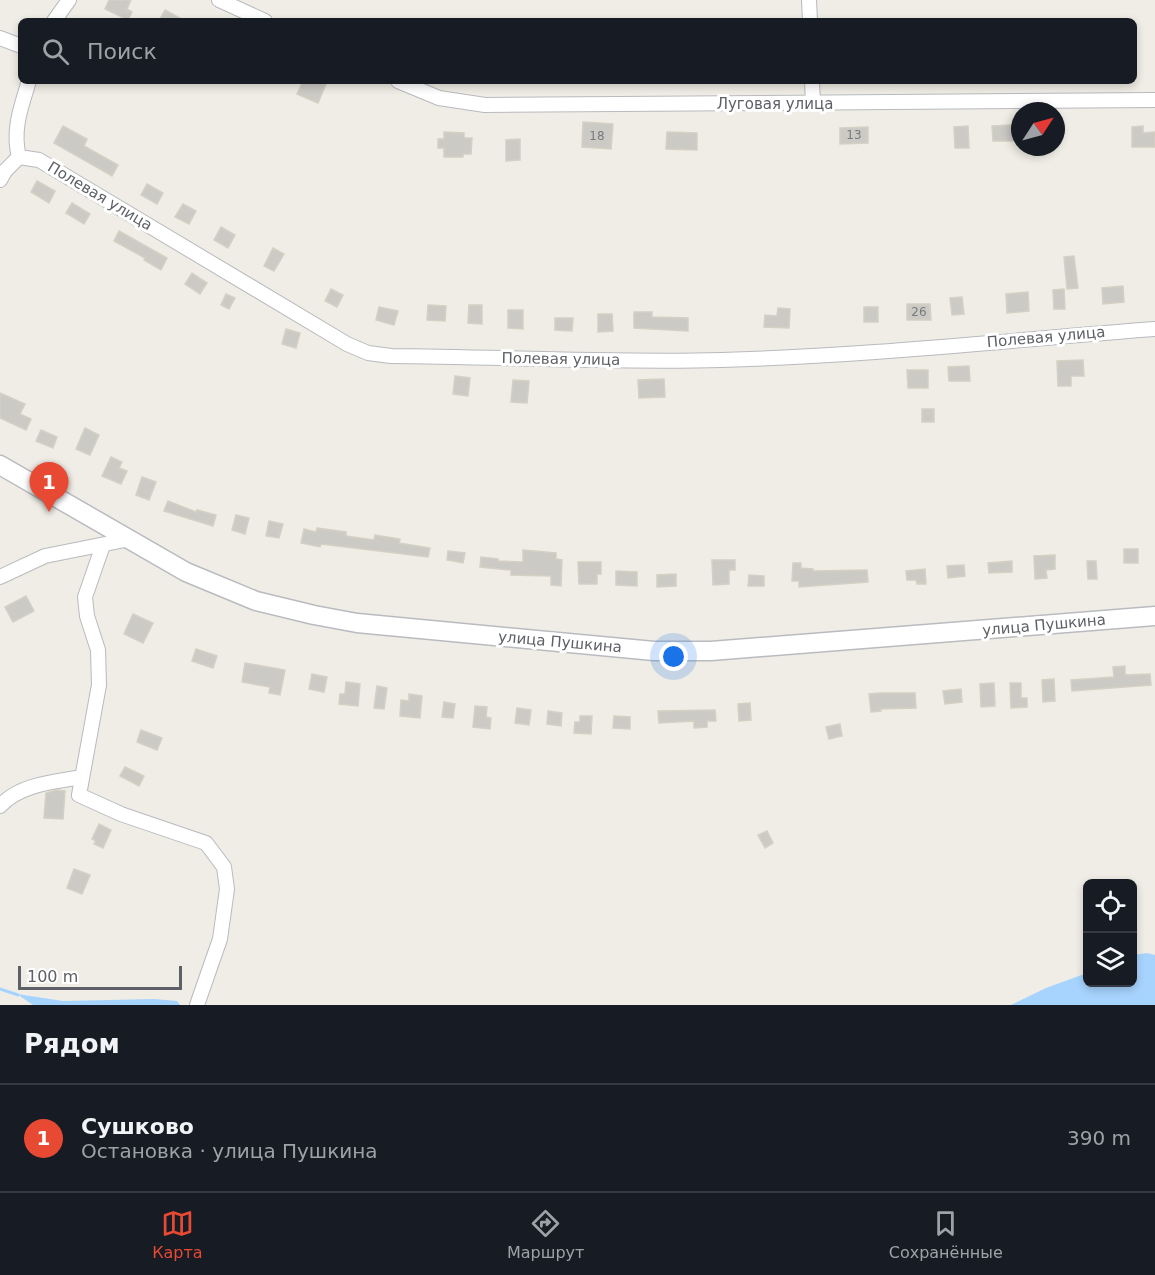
<!DOCTYPE html>
<html lang="ru">
<head>
<meta charset="utf-8">
<style>
  body { margin:0; font-family:"DejaVu Sans",sans-serif; background:#242831; color:#f1f3f6 }
  .controls { position:absolute; right:18px; bottom:18px; display:grid; overflow:hidden; border-radius:9px; box-shadow:0 3px 9px #0003 }
  .controls button { width:54px; height:54px; display:grid; place-items:center; padding:0; border:0; border-bottom:2px solid #363941; background:#171b24; color:#f1f3f6; font:30px sans-serif }
  .compass { position:absolute; left:1011px; top:102px; width:54px; height:54px; border-radius:50%; background:#171b24; box-shadow:0 3px 9px #0003; rotate:54deg }
  .scale { position:absolute; left:18px; bottom:15px; width:164px; box-sizing:border-box; padding-left:6px; border:3px solid #5d6066; border-top:0; font-size:16px; line-height:21px; white-space:nowrap; color:#5d6066; -webkit-text-stroke:4px #fff; paint-order:stroke }
  .you { position:absolute; left:674px; top:657px; width:21px; height:21px; margin:-15px; border:4px solid #fff; border-radius:50%; background:#1a73e8; box-shadow:0 0 0 9px #1a73e833 }
  .badge { display:grid; place-items:center; width:39px; height:39px; border-radius:50%; background:#e74933; color:#fff; font-size:20px; font-weight:700 }
  .pin { position:absolute; translate:-50% -50px; filter:drop-shadow(0 2px 3px #0008) }
  .pin::after { content:''; position:absolute; top:32px; width:21px; height:18px; background:inherit; clip-path:polygon(0 0,100% 0,50% 100%) }
  .list { margin:0; padding:0; list-style:none }
  h2 { display:flex; justify-content:space-between; align-items:center; height:78px; margin:0; padding:0 24px; font-size:26px }
  h2 small { font-size:20px; font-weight:400; color:#9ea1a6 }
  .list li { display:grid; grid-template-columns:39px 1fr auto; gap:18px; align-items:center; box-sizing:border-box; height:108px; padding:0 24px; border-top:2px solid #363941 }
  .list b { display:block; font-size:22px; white-space:nowrap }
  .list p { margin:0; font-size:20px; white-space:nowrap; color:#9ea1a6 }
  .list em { font-size:20px; font-style:normal; color:#9ea1a6 }
  .icon { flex:none; width:33px; height:33px; fill:none; stroke:currentColor; stroke-width:2; stroke-linecap:round; stroke-linejoin:round }
  .map { position:relative; flex:none; width:1155px; height:1005px; overflow:hidden }
  .search { position:absolute; background:#171b24; box-shadow:0 3px 9px #0003; left:18px; right:18px; top:18px; height:66px; display:flex; align-items:center; gap:15px; box-sizing:border-box; padding:0 21px; border-radius:9px; color:#9ea1a6; font-size:22px }
  .sheet { height:186px; background:#171b24 }
  nav { display:flex; justify-content:space-around; align-items:center; box-sizing:border-box; height:84px; border-top:2px solid #363941; background:#171b24; font-size:16px; color:#9ea1a6 }
  nav a { display:grid; justify-items:center; gap:3px }
  nav .on { color:#e74933 }
  .map>svg:first-child { display:block }
  .water { fill:#a7d4fe }
  .lines { fill:none; stroke-linecap:round; stroke-linejoin:round }
  .stream { stroke:#a7d4fe; stroke-width:3 }
  .building { fill:#cccac5; stroke:#d4d0c4; stroke-width:1.5 }
  .street-casing { stroke:#b8babf; stroke-width:16 }
  .secondary-casing { stroke:#b9bbc1; stroke-width:21 }
  .street { stroke:#fff; stroke-width:14 }
  .secondary { stroke:#fff; stroke-width:18 }
  .labels { text-anchor:middle; stroke-width:6; stroke-linejoin:round; paint-order:stroke }
  .number-label { font-size:12px; fill:#797a7e }
  .street-label { font-size:15px; fill:#5d6066; stroke:#fff }
</style>
</head>
<body>
<div class="map">
<svg width="1155" height="1005" viewBox="0 0 1155 1005">
  <rect width="100%" height="100%" fill="#efede5"/>
  <g class="water">
    <path d="M 1147,953 L 1155,955 L 1155,1005 L 1011,1005 L 1046,988 L 1087,973 L 1088,982 L 1132,982 L 1133,955 Z"/>
    <path d="M 17,994 L 63,1001 L 154,999 L 177,1001 L 180,1005 L 33,1005 Z"/>
  </g>
  <g class="lines">
    <path class="stream" d="M 0,989 L 18,995"/>
  </g>
  <g class="building">
    <path d="M 109,0 L 131,0 L 127,9 L 132,12 L 128,20 L 105,9 Z"/>
    <path d="M 165,10 L 185,21 L 159,21 Z"/>
    <path d="M 303,81 L 319,81 L 326,84 L 318,103 L 297,94 Z"/>
    <path d="M 583,122 L 613,124 L 611,149 L 582,147 Z"/>
    <path d="M 1012,125 L 1013,141 L 993,141 L 992,126 Z"/>
    <path d="M 63,126 L 87,139 L 84,146 L 118,165 L 112,176 L 54,143 Z"/>
    <path d="M 968,126 L 969,148 L 955,148 L 954,127 Z"/>
    <path d="M 1143,126 L 1143,133 L 1155,132 L 1155,147 L 1132,147 L 1132,127 Z"/>
    <path d="M 868,127 L 868,143 L 840,144 L 840,128 Z"/>
    <path d="M 444,132 L 464,133 L 464,138 L 472,138 L 471,154 L 463,154 L 463,157 L 444,157 L 444,148 L 438,148 L 438,139 L 444,139 Z"/>
    <path d="M 667,132 L 697,133 L 697,150 L 666,149 Z"/>
    <path d="M 520,139 L 520,160 L 506,161 L 506,140 Z"/>
    <path d="M 37,181 L 55,191 L 49,203 L 31,192 Z"/>
    <path d="M 147,184 L 163,193 L 157,204 L 141,195 Z"/>
    <path d="M 72,203 L 90,214 L 84,224 L 66,213 Z"/>
    <path d="M 183,204 L 196,211 L 189,224 L 175,217 Z"/>
    <path d="M 221,227 L 235,235 L 228,248 L 214,240 Z"/>
    <path d="M 119,231 L 167,258 L 161,270 L 144,260 L 145,258 L 114,241 Z"/>
    <path d="M 273,248 L 284,254 L 274,271 L 264,266 Z"/>
    <path d="M 1074,256 L 1078,288 L 1067,289 L 1064,257 Z"/>
    <path d="M 192,273 L 207,283 L 200,294 L 185,284 Z"/>
    <path d="M 1123,286 L 1124,302 L 1103,304 L 1102,288 Z"/>
    <path d="M 331,289 L 343,295 L 337,307 L 325,301 Z"/>
    <path d="M 1064,289 L 1065,309 L 1054,309 L 1053,290 Z"/>
    <path d="M 1028,292 L 1029,311 L 1007,313 L 1006,294 Z"/>
    <path d="M 226,294 L 235,298 L 229,309 L 221,305 Z"/>
    <path d="M 962,297 L 964,314 L 952,315 L 950,298 Z"/>
    <path d="M 907,304 L 930,304 L 931,320 L 907,320 Z"/>
    <path d="M 428,305 L 446,306 L 445,321 L 427,320 Z"/>
    <path d="M 469,305 L 482,305 L 482,324 L 468,323 Z"/>
    <path d="M 379,307 L 398,311 L 394,325 L 376,320 Z"/>
    <rect x="864" y="307" width="14" height="15"/>
    <path d="M 778,308 L 790,309 L 789,328 L 764,327 L 765,315 L 777,316 Z"/>
    <path d="M 508,310 L 523,310 L 523,329 L 508,328 Z"/>
    <path d="M 634,312 L 652,312 L 652,317 L 688,318 L 688,331 L 634,328 Z"/>
    <path d="M 598,314 L 612,314 L 613,331 L 598,332 Z"/>
    <path d="M 555,318 L 573,318 L 572,331 L 555,330 Z"/>
    <path d="M 286,329 L 300,333 L 296,348 L 282,344 Z"/>
    <path d="M 1083,360 L 1084,376 L 1071,376 L 1071,386 L 1058,386 L 1057,361 Z"/>
    <path d="M 969,366 L 970,381 L 949,381 L 948,367 Z"/>
    <path d="M 907,370 L 928,370 L 928,388 L 908,388 Z"/>
    <path d="M 455,376 L 470,378 L 468,396 L 453,394 Z"/>
    <path d="M 664,379 L 665,397 L 639,398 L 638,380 Z"/>
    <path d="M 513,380 L 529,381 L 527,403 L 511,402 Z"/>
    <path d="M 0,393 L 25,404 L 20,414 L 31,419 L 26,430 L 0,418 Z"/>
    <rect x="922" y="409" width="12" height="13"/>
    <path d="M 85,428 L 99,435 L 90,455 L 76,449 Z"/>
    <path d="M 41,430 L 57,437 L 53,448 L 36,441 Z"/>
    <path d="M 111,457 L 122,462 L 119,468 L 127,471 L 121,484 L 102,476 Z"/>
    <path d="M 142,477 L 156,482 L 149,500 L 136,495 Z"/>
    <path d="M 168,501 L 196,512 L 197,510 L 216,515 L 213,526 L 164,511 Z"/>
    <path d="M 236,515 L 249,518 L 245,534 L 232,530 Z"/>
    <path d="M 269,521 L 283,524 L 279,538 L 266,536 Z"/>
    <path d="M 317,528 L 346,532 L 346,536 L 374,540 L 375,535 L 400,539 L 399,543 L 430,548 L 428,557 L 321,544 L 320,547 L 301,543 L 304,529 L 316,532 Z"/>
    <rect x="1124" y="549" width="14" height="14"/>
    <path d="M 523,550 L 556,553 L 556,559 L 562,560 L 561,586 L 551,585 L 551,576 L 511,575 L 511,570 L 480,567 L 481,557 L 498,559 L 498,561 L 523,562 Z"/>
    <path d="M 448,551 L 465,553 L 463,563 L 447,560 Z"/>
    <path d="M 1055,555 L 1055,569 L 1046,570 L 1047,578 L 1035,579 L 1034,556 Z"/>
    <path d="M 712,560 L 735,560 L 735,570 L 729,570 L 729,584 L 713,585 Z"/>
    <path d="M 1012,561 L 1012,572 L 989,573 L 988,563 Z"/>
    <path d="M 1087,561 L 1096,561 L 1097,579 L 1088,579 Z"/>
    <path d="M 578,562 L 601,562 L 601,574 L 597,574 L 597,584 L 579,584 Z"/>
    <path d="M 793,563 L 801,563 L 801,568 L 813,569 L 813,571 L 867,570 L 868,582 L 799,587 L 799,581 L 792,581 Z"/>
    <path d="M 964,565 L 965,576 L 948,578 L 947,566 Z"/>
    <path d="M 925,569 L 926,584 L 917,584 L 916,580 L 907,580 L 906,571 Z"/>
    <path d="M 616,571 L 637,572 L 637,586 L 616,585 Z"/>
    <path d="M 676,574 L 676,586 L 657,587 L 657,575 Z"/>
    <path d="M 749,575 L 764,576 L 764,586 L 748,586 Z"/>
    <path d="M 26,596 L 34,611 L 13,622 L 5,607 Z"/>
    <path d="M 133,614 L 153,623 L 143,643 L 124,634 Z"/>
    <path d="M 196,649 L 217,656 L 213,668 L 192,661 Z"/>
    <path d="M 245,663 L 285,670 L 280,695 L 269,693 L 270,687 L 242,682 Z"/>
    <path d="M 1125,666 L 1125,675 L 1150,674 L 1151,685 L 1072,691 L 1071,680 L 1114,677 L 1113,667 Z"/>
    <path d="M 312,674 L 327,677 L 324,692 L 309,689 Z"/>
    <path d="M 1054,679 L 1055,701 L 1043,702 L 1042,680 Z"/>
    <path d="M 346,682 L 360,684 L 358,706 L 339,704 L 340,694 L 345,694 Z"/>
    <path d="M 994,683 L 995,706 L 981,707 L 980,684 Z"/>
    <path d="M 1010,683 L 1021,683 L 1021,698 L 1027,698 L 1027,707 L 1011,708 Z"/>
    <path d="M 377,686 L 387,688 L 384,709 L 374,708 Z"/>
    <path d="M 961,689 L 962,702 L 945,704 L 943,691 Z"/>
    <path d="M 879,693 L 915,693 L 916,708 L 880,709 L 881,711 L 871,712 L 869,694 Z"/>
    <path d="M 409,694 L 422,696 L 420,718 L 400,716 L 401,700 L 409,701 Z"/>
    <path d="M 444,702 L 455,704 L 453,718 L 442,717 Z"/>
    <path d="M 750,703 L 751,720 L 739,721 L 738,704 Z"/>
    <path d="M 475,706 L 487,707 L 486,717 L 491,718 L 490,729 L 473,727 Z"/>
    <path d="M 517,708 L 531,710 L 529,725 L 515,723 Z"/>
    <path d="M 715,710 L 716,721 L 707,721 L 707,727 L 694,728 L 694,721 L 659,723 L 658,711 Z"/>
    <path d="M 548,711 L 562,713 L 561,726 L 547,724 Z"/>
    <path d="M 580,716 L 592,716 L 591,734 L 574,733 L 575,722 L 580,722 Z"/>
    <path d="M 614,716 L 630,717 L 630,729 L 613,728 Z"/>
    <path d="M 840,724 L 842,736 L 829,739 L 826,727 Z"/>
    <path d="M 141,730 L 162,738 L 157,750 L 137,742 Z"/>
    <path d="M 125,767 L 144,776 L 139,786 L 120,776 Z"/>
    <path d="M 57,790 L 65,791 L 63,819 L 44,818 L 46,793 Z"/>
    <path d="M 99,824 L 111,830 L 103,848 L 94,844 L 96,841 L 92,839 Z"/>
    <path d="M 767,831 L 773,843 L 765,848 L 758,835 Z"/>
    <path d="M 74,869 L 90,875 L 82,894 L 67,888 Z"/>
  </g>
  <g class="lines">
    <g class="street-casing">
      <g id="street">
        <path d="M 219,0 L 265,21"/>
        <path d="M 809,0 L 810,21"/>
        <path d="M 54,21 L 69,0"/>
        <path d="M 0,38 L 21,46"/>
        <path d="M 398,81 L 439,98 L 485,105 L 1155,100"/>
        <path d="M 812,81 L 813,104"/>
        <path d="M 19,157 L 39,160 L 347,344 L 368,353 L 391,356 C 501,357 612,363 722,360 C 866,356 1011,340 1155,329"/>
        <path d="M 19,157 C 12,130 21,107 29,81"/>
        <path d="M 0,180 L 5,171 L 19,157"/>
        <path d="M 103,545 L 85,597 L 87,616 L 98,650 L 99,685 L 79,795 L 121,814 L 206,843 L 224,867 L 227,889 L 220,939 L 197,1005"/>
        <path d="M 0,577 L 45,556 L 130,539"/>
        <path d="M 0,806 C 20,784 54,782 82,777"/>
      </g>
    </g>
    <g class="secondary-casing">
      <path id="secondary" d="M 0,465 L 186,572 L 256,601 L 314,615 L 357,623 L 654,651 L 711,651 L 1155,616"/>
    </g>
    <use href="#street" class="street"/>
    <use href="#secondary" class="secondary"/>
  </g>
  <g class="labels">
    <g class="number-label">
      <text x="854" y="139">13</text>
      <text x="597" y="140">18</text>
      <text x="919" y="316">26</text>
    </g>
    <g class="street-label">
      <text x="775" y="109">Луговая улица</text>
      <text transform="translate(100 196) rotate(31)" y="5">Полевая улица</text>
      <text transform="translate(1046 337) rotate(-5)" y="5">Полевая улица</text>
      <text transform="translate(561 359) rotate(1)" y="5">Полевая улица</text>
      <text transform="translate(1044 625) rotate(-5)" y="5">улица Пушкина</text>
      <text transform="translate(560 642) rotate(5)" y="5">улица Пушкина</text>
    </g>
  </g>
</svg>
<div class="controls">
<button><svg class="icon" aria-label="locate" viewBox="0 0 24 24"><circle cx="12" cy="12" r="6"/><path d="M12 2v4M12 18v4M2 12h4M18 12h4"/></svg></button>
<button><svg class="icon" aria-label="layers" viewBox="0 0 24 24"><path d="M12 4l9 5-9 5-9-5zM3 14l9 5 9-5"/></svg></button>
</div>
<svg class="compass" viewBox="-18 -18 36 36"><path d="M0-13l5 13h-10z" fill="#e53935"/><path d="M0 13l5-13h-10z" fill="#9ea1a6"/></svg>
<div class="scale">100 m</div>
<div class="you"></div>
<div class="pin badge" style="left:49px;top:512px">1</div>
<div class="search"><svg class="icon" aria-label="search" viewBox="0 0 24 24"><circle cx="10" cy="10" r="6"/><path d="M15 15l6 6"/></svg>Поиск</div>
</div>
<section class="sheet">
<h2>Рядом<small></small></h2>
<ul class="list">
<li><span class="badge">1</span><div><b>Сушково</b><p>Остановка · улица Пушкина</p></div><em>390 m</em></li>
</ul>
</section>
<nav>
<a class="on"><svg class="icon" aria-label="map" viewBox="0 0 24 24"><path d="M3 6l6-2 6 2 6-2v14l-6 2-6-2-6 2zM9 4v14M15 6v14"/></svg>Карта</a>
<a><svg class="icon" aria-label="directions" viewBox="0 0 24 24"><path d="M12 3l9 9-9 9-9-9zM9 14v-3h6M13 9l2 2-2 2"/></svg>Маршрут</a>
<a><svg class="icon" aria-label="saved" viewBox="0 0 24 24"><path d="M7 4h10v16l-5-4-5 4z"/></svg>Сохранённые</a>
</nav>
</body>
</html>
